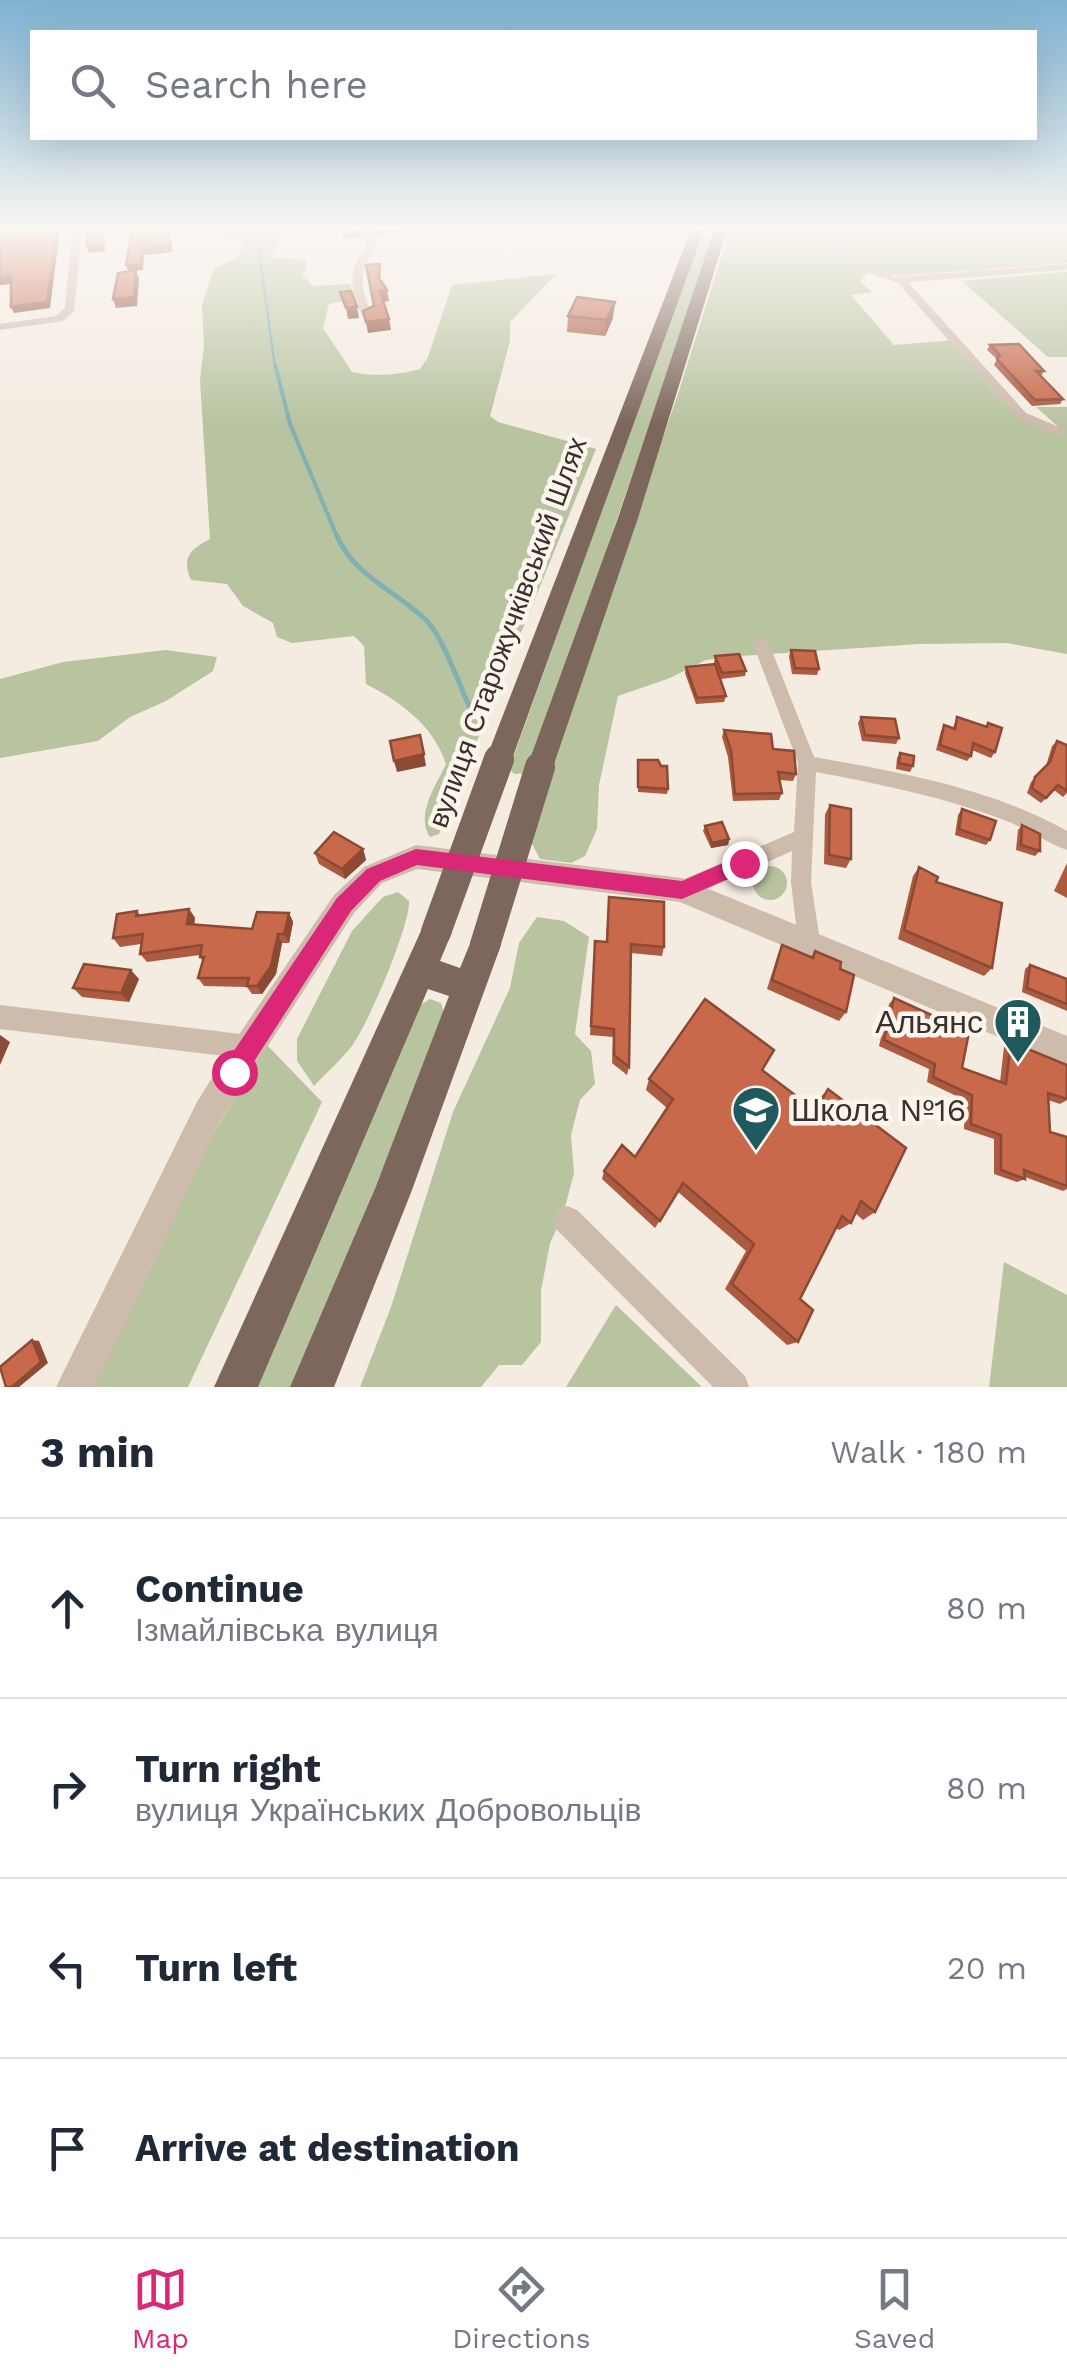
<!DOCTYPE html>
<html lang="en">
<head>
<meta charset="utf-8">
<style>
  body { margin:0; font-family:"Work Sans",sans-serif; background:#f2f2f3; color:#1f2937 }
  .stop { position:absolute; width:30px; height:30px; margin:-22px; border:8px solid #db2777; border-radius:50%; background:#fff }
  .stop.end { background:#db2777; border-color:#fff; box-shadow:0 2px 10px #0008 }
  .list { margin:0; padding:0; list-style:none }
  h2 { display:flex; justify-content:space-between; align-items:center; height:130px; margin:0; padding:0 40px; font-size:42px }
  h2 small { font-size:32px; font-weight:400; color:#747a83 }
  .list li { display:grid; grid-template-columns:65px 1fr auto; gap:30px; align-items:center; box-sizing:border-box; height:180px; padding:0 40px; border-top:2px solid #e0e1e3 }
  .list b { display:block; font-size:38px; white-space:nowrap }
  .list p { margin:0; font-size:32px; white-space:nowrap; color:#747a83 }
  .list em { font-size:32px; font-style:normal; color:#747a83 }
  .icon { flex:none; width:55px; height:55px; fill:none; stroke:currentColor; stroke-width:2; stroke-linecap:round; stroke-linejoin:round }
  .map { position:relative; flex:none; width:1067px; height:1387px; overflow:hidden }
  .search { position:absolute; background:#fff; box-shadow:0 10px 40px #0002; left:30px; right:30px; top:30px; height:110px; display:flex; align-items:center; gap:25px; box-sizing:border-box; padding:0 35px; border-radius:0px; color:#747a83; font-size:38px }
  .sheet { height:850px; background:#fff }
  nav { display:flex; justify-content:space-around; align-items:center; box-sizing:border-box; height:140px; border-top:2px solid #e0e1e3; background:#fff; font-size:28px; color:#747a83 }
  nav a { display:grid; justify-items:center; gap:5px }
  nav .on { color:#db2777 }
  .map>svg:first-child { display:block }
  .green { fill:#b8c4a0 }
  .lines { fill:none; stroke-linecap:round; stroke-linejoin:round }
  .stream-far2 { stroke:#7fb0b2; stroke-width:2.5 }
  .stream-far1 { stroke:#7fb0b2; stroke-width:4 }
  .stream { stroke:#7fb0b2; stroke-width:5 }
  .minor { fill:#cdbbac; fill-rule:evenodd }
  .tertiary { fill:#cdbbac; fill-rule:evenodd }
  .primary { fill:#7d675c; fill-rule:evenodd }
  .primary-bridge { stroke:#7d675c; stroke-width:30 }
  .wall { fill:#ac5a40 }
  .shaded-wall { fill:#8c4a34 }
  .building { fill:#c8694b; stroke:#8c4a34; stroke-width:2.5 }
  .route { fill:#db2777 }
  .labels { text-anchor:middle; stroke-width:9; stroke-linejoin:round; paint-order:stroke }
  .street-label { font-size:28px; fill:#3b302b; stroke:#fbf5ee }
  .near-poi-label { font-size:32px; fill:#3b302b; stroke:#fbf5ee; text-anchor:end }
</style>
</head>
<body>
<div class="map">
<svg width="1067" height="1387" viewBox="0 0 1067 1387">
  <rect width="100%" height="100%" fill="#f4ebe1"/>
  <g class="green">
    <path d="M 214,230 L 290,230 L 277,233 L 279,246 L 272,252 L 274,258 L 305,259 L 307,268 L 302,275 L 313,286 L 350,284 L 354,299 L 329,304 L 323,328 L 352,372 C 376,377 397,375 420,369 L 428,357 L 452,285 L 556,274 L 510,322 L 510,341 L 490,416 L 498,422 L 596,449 L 439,834 L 430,837 C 415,816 436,785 446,764 C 433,725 401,702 366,684 L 364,646 L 354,636 L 292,643 L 277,637 L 273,623 L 243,606 L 227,584 L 191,580 C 181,558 190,549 210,539 L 200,380 L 204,346 L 202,305 L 214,268 L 234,260 L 244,246 L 240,241 L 219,237 Z"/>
    <path d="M 730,230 L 1067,230 L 1067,263 L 897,276 L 871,269 L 860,281 L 872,292 L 851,295 L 894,345 L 955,340 L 1019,417 L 1063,431 L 1036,407 L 1067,407 L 1067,654 L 1007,643 L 919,644 L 740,656 L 706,660 L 670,678 L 618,696 L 599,785 L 597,829 L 585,856 L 571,863 L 540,859 L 530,840 L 537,796 L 677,397 Z"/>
    <path d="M 700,238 L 712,239 L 531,773 L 514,774 L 509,769 Z"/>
    <path d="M 1067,272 L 1067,357 L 1048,357 L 962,281 Z"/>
    <path d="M 166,650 L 217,657 L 213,671 L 166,701 L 130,717 L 98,741 L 0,758 L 0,679 L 63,662 Z"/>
    <circle cx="770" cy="883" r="17"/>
    <path d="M 398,892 L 409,901 C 410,926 368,1024 352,1046 C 341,1060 326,1073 314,1086 L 297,1061 L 297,1039 L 352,931 L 383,897 Z"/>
    <path d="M 537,917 L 564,921 L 589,937 L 575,1034 L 591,1051 L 595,1084 L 580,1100 L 571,1135 L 574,1173 L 563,1215 L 550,1243 L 541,1291 L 541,1342 L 522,1365 L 499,1365 L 481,1387 L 360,1387 L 391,1307 L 453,1112 L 510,988 L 519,943 Z"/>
    <path d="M 430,999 L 441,1003 L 445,1016 L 294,1387 L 252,1387 L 420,1005 Z"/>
    <path d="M 267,1045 L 322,1102 L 188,1387 L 89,1387 L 199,1158 Z"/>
    <path d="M 1004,1262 L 1067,1295 L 1067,1387 L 989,1387 Z"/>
    <path d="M 616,1305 L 702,1387 L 566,1387 Z"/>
  </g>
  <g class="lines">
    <path class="stream-far2" d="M 256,230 L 275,367"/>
    <path class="stream-far1" d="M 275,364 L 290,424 L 338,539"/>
    <path class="stream" d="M 337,536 C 354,576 398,592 427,621 C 444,639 460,688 472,712"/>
    <g class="minor">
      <path d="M 72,230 L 82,230 L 74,311 L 63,321 L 0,330 L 0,324 L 56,316 L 65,308 Z"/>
      <path d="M 362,230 L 371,230 L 376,248 C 357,270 361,290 372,315 L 367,318 L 363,317 C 351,293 346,269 366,248 Z"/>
      <path d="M 822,230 L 832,230 L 870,267 L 895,277 L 1067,264 L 1067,270 L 908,282 L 1026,413 L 1064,429 L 1064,435 L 1054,435 L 1018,419 L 898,283 L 864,271 Z"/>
      <path d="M 760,635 L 768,641 L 814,757 C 899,772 991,788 1067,831 L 1067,850 C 1045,842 1026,828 1004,820 C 944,797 879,784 816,772 L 811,882 L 820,941 L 817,948 L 809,951 L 801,948 L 798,941 L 791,882 L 792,851 L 689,897 L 682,900 L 675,897 L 671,890 L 675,883 L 794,832 L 798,763 L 752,641 Z"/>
      <path d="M 0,1005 L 249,1035 L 257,1039 L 261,1047 L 257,1055 L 249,1059 L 0,1029 Z"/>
      <path d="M 567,1206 L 577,1210 L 745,1376 L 749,1387 L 713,1387 L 557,1230 L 553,1220 L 557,1210 Z"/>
    </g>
    <path class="tertiary" d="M 416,845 L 682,878 L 1067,1036 L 1067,1066 L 680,902 L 417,869 L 382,883 L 354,913 L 260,1058 L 219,1124 L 95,1387 L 56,1387 L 197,1102 L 238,1036 L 334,895 L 364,867 Z"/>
    <g class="primary">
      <path d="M 691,230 L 704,230 L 512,759 L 508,767 L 499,770 L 490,767 L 486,759 Z"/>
      <path d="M 714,230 L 727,230 L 638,518 L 553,767 L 550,775 L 540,778 L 530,775 L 527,767 L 618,518 Z"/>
      <path d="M 436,917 L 447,922 L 452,932 L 440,961 L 460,968 L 474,934 L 485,930 L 496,934 L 501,945 L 412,1190 L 334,1387 L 290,1387 L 376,1186 L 449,996 L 428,989 L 258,1387 L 214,1387 L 425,922 Z"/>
    </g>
    <g class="primary-bridge">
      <path d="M 436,932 L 499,759"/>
      <path d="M 485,945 L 540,767"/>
    </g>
  </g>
  <g class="wall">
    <path d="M 568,316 L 613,318 L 605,336 L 567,332 Z"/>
    <path d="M 990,345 L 1044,371 L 1041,376 L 1063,399 L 1060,404 L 1032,406 L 994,365 L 997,359 L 987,350 Z"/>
    <path d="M 791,650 L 819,669 L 817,675 L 792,674 L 789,656 Z"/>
    <path d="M 715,656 L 746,671 L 745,676 L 721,679 L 714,662 Z"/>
    <path d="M 686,667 L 726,696 L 724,702 L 696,704 L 685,673 Z"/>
    <path d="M 861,717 L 899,738 L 896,744 L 862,741 L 858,723 Z"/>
    <path d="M 957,717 L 986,727 L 988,723 L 995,752 L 991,758 L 972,750 L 971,756 L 967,761 L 936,750 L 941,731 L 944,725 L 953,728 Z"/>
    <path d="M 724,730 L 773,749 L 796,774 L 793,781 L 780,780 L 782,793 L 779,800 L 733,801 L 728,757 L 722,737 Z"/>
    <path d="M 1057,741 L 1067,745 L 1067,793 L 1063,797 L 1054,790 L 1041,803 L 1027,793 L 1031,782 L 1046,766 L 1052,746 Z"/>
    <path d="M 900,753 L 913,766 L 910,772 L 896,769 L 897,758 Z"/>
    <path d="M 638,760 L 668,789 L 667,794 L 638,792 Z"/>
    <path d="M 830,805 L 851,859 L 846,868 L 824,864 L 825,814 Z"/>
    <path d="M 962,809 L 990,840 L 986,845 L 955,835 L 958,815 Z"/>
    <path d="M 1022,825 L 1040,851 L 1035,856 L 1016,850 L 1018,830 Z"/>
    <path d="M 705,826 L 729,839 L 728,845 L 711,848 L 703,831 Z"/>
    <path d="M 363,849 L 366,860 L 345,879 L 319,864 L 315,853 Z"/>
    <path d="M 1067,863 L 1067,898 L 1054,891 Z"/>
    <path d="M 919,867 L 992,968 L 984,976 L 898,939 L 913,876 Z"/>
    <path d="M 609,897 L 664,947 L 662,956 L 631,953 L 629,1067 L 627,1075 L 612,1063 L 613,1037 L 590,1035 L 595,941 L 606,942 Z"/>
    <path d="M 189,909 L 195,918 L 194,925 L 252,929 L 289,913 L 293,922 L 289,943 L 282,943 L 276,974 L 262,994 L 252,994 L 247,987 L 204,986 L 198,978 L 203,962 L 200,957 L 200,955 L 147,962 L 140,954 L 141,944 L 120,947 L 113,938 L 137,911 L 140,915 Z"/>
    <path d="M 782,945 L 811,957 L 815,951 L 840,969 L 846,1012 L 839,1021 L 767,989 L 778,954 Z"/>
    <path d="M 1030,965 L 1067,979 L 1067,1011 L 1022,992 L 1025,969 Z"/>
    <path d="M 139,979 L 129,1002 L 82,997 L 73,988 Z"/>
    <path d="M 894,998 L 962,1068 L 1000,1082 L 1004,1047 L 1011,1042 L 1067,1065 L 1067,1100 L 1060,1104 L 1048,1100 L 1050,1132 L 1067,1137 L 1067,1189 L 1063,1191 L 1025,1177 L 1025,1179 L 1017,1182 L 994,1174 L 994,1139 L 964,1129 L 965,1100 L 927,1082 L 929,1069 L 879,1046 L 889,1004 Z"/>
    <path d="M 762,1070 L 813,1109 L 818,1100 L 828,1089 L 875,1212 L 863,1220 L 855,1213 L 851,1223 L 839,1230 L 836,1228 L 800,1299 L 798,1342 L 787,1345 L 725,1289 L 746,1251 L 678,1192 L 655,1228 L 602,1179 L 604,1171 L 635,1157 L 667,1108 L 646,1090 L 649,1079 Z"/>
  </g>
  <g class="shaded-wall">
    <path d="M 57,230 L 60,230 L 50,308 L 14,313 L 11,307 Z"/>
    <path d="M 102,230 L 104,230 L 105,251 L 89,253 L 87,247 Z"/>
    <path d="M 168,230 L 173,252 L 144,255 L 143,270 L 128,271 L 126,265 L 142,249 Z"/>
    <path d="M 361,230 L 360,237 L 344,238 L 343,231 Z"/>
    <path d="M 376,230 L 399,230 L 400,232 L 376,235 Z"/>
    <path d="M 136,270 L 139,279 L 137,306 L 116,308 L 113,299 Z"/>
    <path d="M 11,277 L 14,284 L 0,285 L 0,278 Z"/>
    <path d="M 387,290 L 389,301 L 381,302 L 380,291 Z"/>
    <path d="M 615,302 L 613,318 L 605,336 L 606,320 Z"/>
    <path d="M 357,307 L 359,318 L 348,319 L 346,308 Z"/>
    <path d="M 389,319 L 391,330 L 368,333 L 366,322 Z"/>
    <path d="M 424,754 L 426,766 L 397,772 L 394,761 Z"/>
    <path d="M 729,839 L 728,845 L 711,848 L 712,843 Z"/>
    <path d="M 363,849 L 366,860 L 345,879 L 342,869 Z"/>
    <path d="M 189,909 L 195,918 L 193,933 L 187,924 Z"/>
    <path d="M 289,913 L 293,922 L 289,943 L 284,934 Z"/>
    <path d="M 278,934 L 282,943 L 276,974 L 262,994 L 257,986 Z"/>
    <path d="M 131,970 L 139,979 L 129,1002 L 121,993 Z"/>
    <path d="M 0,1035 L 10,1042 L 0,1065 Z"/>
    <path d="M 32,1340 L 39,1341 L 48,1363 L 19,1387 L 12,1387 Z"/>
  </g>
  <g class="building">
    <path d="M 0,230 L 57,230 L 47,302 L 11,307 L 11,277 L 0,278 Z"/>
    <path d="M 87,230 L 102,230 L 103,244 L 87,247 Z"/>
    <path d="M 132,230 L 168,230 L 171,246 L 142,249 L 141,264 L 126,265 Z"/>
    <path d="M 380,264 L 379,278 L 387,290 L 380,291 L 389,319 L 366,322 L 363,311 L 374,306 L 366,265 Z"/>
    <path d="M 136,270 L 134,297 L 113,299 L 118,273 Z"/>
    <path d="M 351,291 L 357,307 L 346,308 L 340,292 Z"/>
    <path d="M 577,297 L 615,302 L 606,320 L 568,316 Z"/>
    <path d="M 1019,344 L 1044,371 L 1036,371 L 1063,399 L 1035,400 L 997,359 L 1000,355 L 990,345 Z"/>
    <path d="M 791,650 L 815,651 L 819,669 L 795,668 Z"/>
    <path d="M 739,654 L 746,671 L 722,673 L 715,656 Z"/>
    <path d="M 715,664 L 726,696 L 697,698 L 686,667 Z"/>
    <path d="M 861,717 L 895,719 L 899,738 L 865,735 Z"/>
    <path d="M 957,717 L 987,727 L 988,723 L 1002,728 L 995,752 L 973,743 L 971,756 L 940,745 L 944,725 L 955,729 Z"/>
    <path d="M 724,730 L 771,734 L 773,749 L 794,751 L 796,774 L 778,772 L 782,793 L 735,794 L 731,750 Z"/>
    <path d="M 420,735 L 424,754 L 394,761 L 390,741 Z"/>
    <path d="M 1057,741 L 1067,745 L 1067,791 L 1058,785 L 1046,798 L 1032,788 L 1035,777 L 1050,762 Z"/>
    <path d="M 900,753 L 914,756 L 913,766 L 899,763 Z"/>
    <path d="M 638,760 L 658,760 L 661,766 L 667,766 L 668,789 L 638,787 Z"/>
    <path d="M 830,805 L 851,809 L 851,859 L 829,855 Z"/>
    <path d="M 962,809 L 996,821 L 990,840 L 959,829 Z"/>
    <path d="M 722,822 L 729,839 L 712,843 L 705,826 Z"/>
    <path d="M 1022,825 L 1040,834 L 1040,851 L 1021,845 Z"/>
    <path d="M 334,832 L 363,849 L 342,869 L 315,853 Z"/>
    <path d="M 919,867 L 938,877 L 936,882 L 1002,903 L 992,968 L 904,930 Z"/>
    <path d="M 609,897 L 664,902 L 664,947 L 631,944 L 629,1067 L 614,1055 L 614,1029 L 591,1026 L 595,941 L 607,942 Z"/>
    <path d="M 189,909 L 187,924 L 252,929 L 257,912 L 289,913 L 284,934 L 278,934 L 271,966 L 257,986 L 247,986 L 249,978 L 198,978 L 204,957 L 200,957 L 202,945 L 140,954 L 143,934 L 113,938 L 117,914 L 137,911 L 136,916 Z"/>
    <path d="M 782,945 L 813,958 L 815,951 L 841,962 L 840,969 L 854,975 L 846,1012 L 772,980 Z"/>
    <path d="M 84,964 L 131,970 L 121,993 L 73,988 Z"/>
    <path d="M 1030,965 L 1067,979 L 1067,1004 L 1027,988 Z"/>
    <path d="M 894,998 L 969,1032 L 962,1068 L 1006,1084 L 1011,1042 L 1067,1065 L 1067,1099 L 1048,1093 L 1050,1132 L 1067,1137 L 1067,1186 L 1024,1170 L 1025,1179 L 1001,1170 L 1001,1135 L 971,1124 L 972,1095 L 933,1077 L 935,1064 L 884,1040 Z"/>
    <path d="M 705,999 L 774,1050 L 762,1070 L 816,1111 L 828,1089 L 906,1148 L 875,1212 L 861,1201 L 851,1223 L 842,1216 L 800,1299 L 813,1310 L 798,1342 L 732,1284 L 754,1244 L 683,1183 L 660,1221 L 604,1171 L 622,1145 L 635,1157 L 673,1099 L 649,1079 Z"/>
    <path d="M 32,1340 L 41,1362 L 12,1387 L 6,1387 L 0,1367 Z"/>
  </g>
  <linearGradient id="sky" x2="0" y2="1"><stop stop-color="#7eb2d2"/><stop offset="0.54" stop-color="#faf6f2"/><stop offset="1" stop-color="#faf6f2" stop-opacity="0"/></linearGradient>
  <rect width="1067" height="424" fill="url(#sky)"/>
  <path class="route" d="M 416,849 L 682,881 L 744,854 L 754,863 L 751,869 L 682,899 L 417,865 L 380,881 L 351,911 L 242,1080 L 234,1083 L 225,1080 L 222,1072 L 225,1064 L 337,898 L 367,869 Z"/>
  <defs>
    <g id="building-pin" transform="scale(2.5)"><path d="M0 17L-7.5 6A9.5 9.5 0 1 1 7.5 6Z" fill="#1f5a5e" stroke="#fbf5ee"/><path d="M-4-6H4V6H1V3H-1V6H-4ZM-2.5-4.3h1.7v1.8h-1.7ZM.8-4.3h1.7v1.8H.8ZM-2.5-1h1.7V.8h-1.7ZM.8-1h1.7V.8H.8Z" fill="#fff"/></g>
    <g id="school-pin" transform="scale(2.5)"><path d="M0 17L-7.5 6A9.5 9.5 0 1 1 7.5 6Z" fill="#1f5a5e" stroke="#fbf5ee"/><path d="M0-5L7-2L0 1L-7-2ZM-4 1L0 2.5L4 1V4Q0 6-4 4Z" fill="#fff"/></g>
  </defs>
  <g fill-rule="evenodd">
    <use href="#building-pin" x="1018" y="1022"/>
    <use href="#school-pin" x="756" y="1110"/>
  </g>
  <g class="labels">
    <g class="street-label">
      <text transform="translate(507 632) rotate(-70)" y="10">вулиця Старожучківський Шлях</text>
    </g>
    <g class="near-poi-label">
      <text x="983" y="1033">Альянс</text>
      <text x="791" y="1121" text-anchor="start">Школа №16</text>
    </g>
  </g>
</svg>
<div class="stop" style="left:234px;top:1072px"></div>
<div class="stop end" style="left:744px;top:863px"></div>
<div class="search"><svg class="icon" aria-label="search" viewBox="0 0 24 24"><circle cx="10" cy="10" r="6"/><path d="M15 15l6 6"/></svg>Search here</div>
</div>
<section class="sheet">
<h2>3 min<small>Walk · 180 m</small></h2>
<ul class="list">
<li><svg class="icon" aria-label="ahead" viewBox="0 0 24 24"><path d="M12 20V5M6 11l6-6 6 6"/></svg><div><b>Continue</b><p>Ізмайлівська вулиця</p></div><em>80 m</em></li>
<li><svg class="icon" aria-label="right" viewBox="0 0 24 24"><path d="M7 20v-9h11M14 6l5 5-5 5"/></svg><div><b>Turn right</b><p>вулиця Українських Добровольців</p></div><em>80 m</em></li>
<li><svg class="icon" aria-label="left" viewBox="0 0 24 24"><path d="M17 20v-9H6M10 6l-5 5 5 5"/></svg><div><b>Turn left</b></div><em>20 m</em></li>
<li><svg class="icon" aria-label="arrive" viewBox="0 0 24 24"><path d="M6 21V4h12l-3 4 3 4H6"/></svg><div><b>Arrive at destination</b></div></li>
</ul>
</section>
<nav>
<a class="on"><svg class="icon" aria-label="map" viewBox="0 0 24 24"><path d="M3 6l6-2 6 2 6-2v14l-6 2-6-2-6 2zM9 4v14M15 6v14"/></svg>Map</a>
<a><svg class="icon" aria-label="directions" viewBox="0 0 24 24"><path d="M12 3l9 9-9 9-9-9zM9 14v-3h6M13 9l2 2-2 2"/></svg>Directions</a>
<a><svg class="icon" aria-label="saved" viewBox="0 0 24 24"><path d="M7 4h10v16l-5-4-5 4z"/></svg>Saved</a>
</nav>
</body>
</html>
